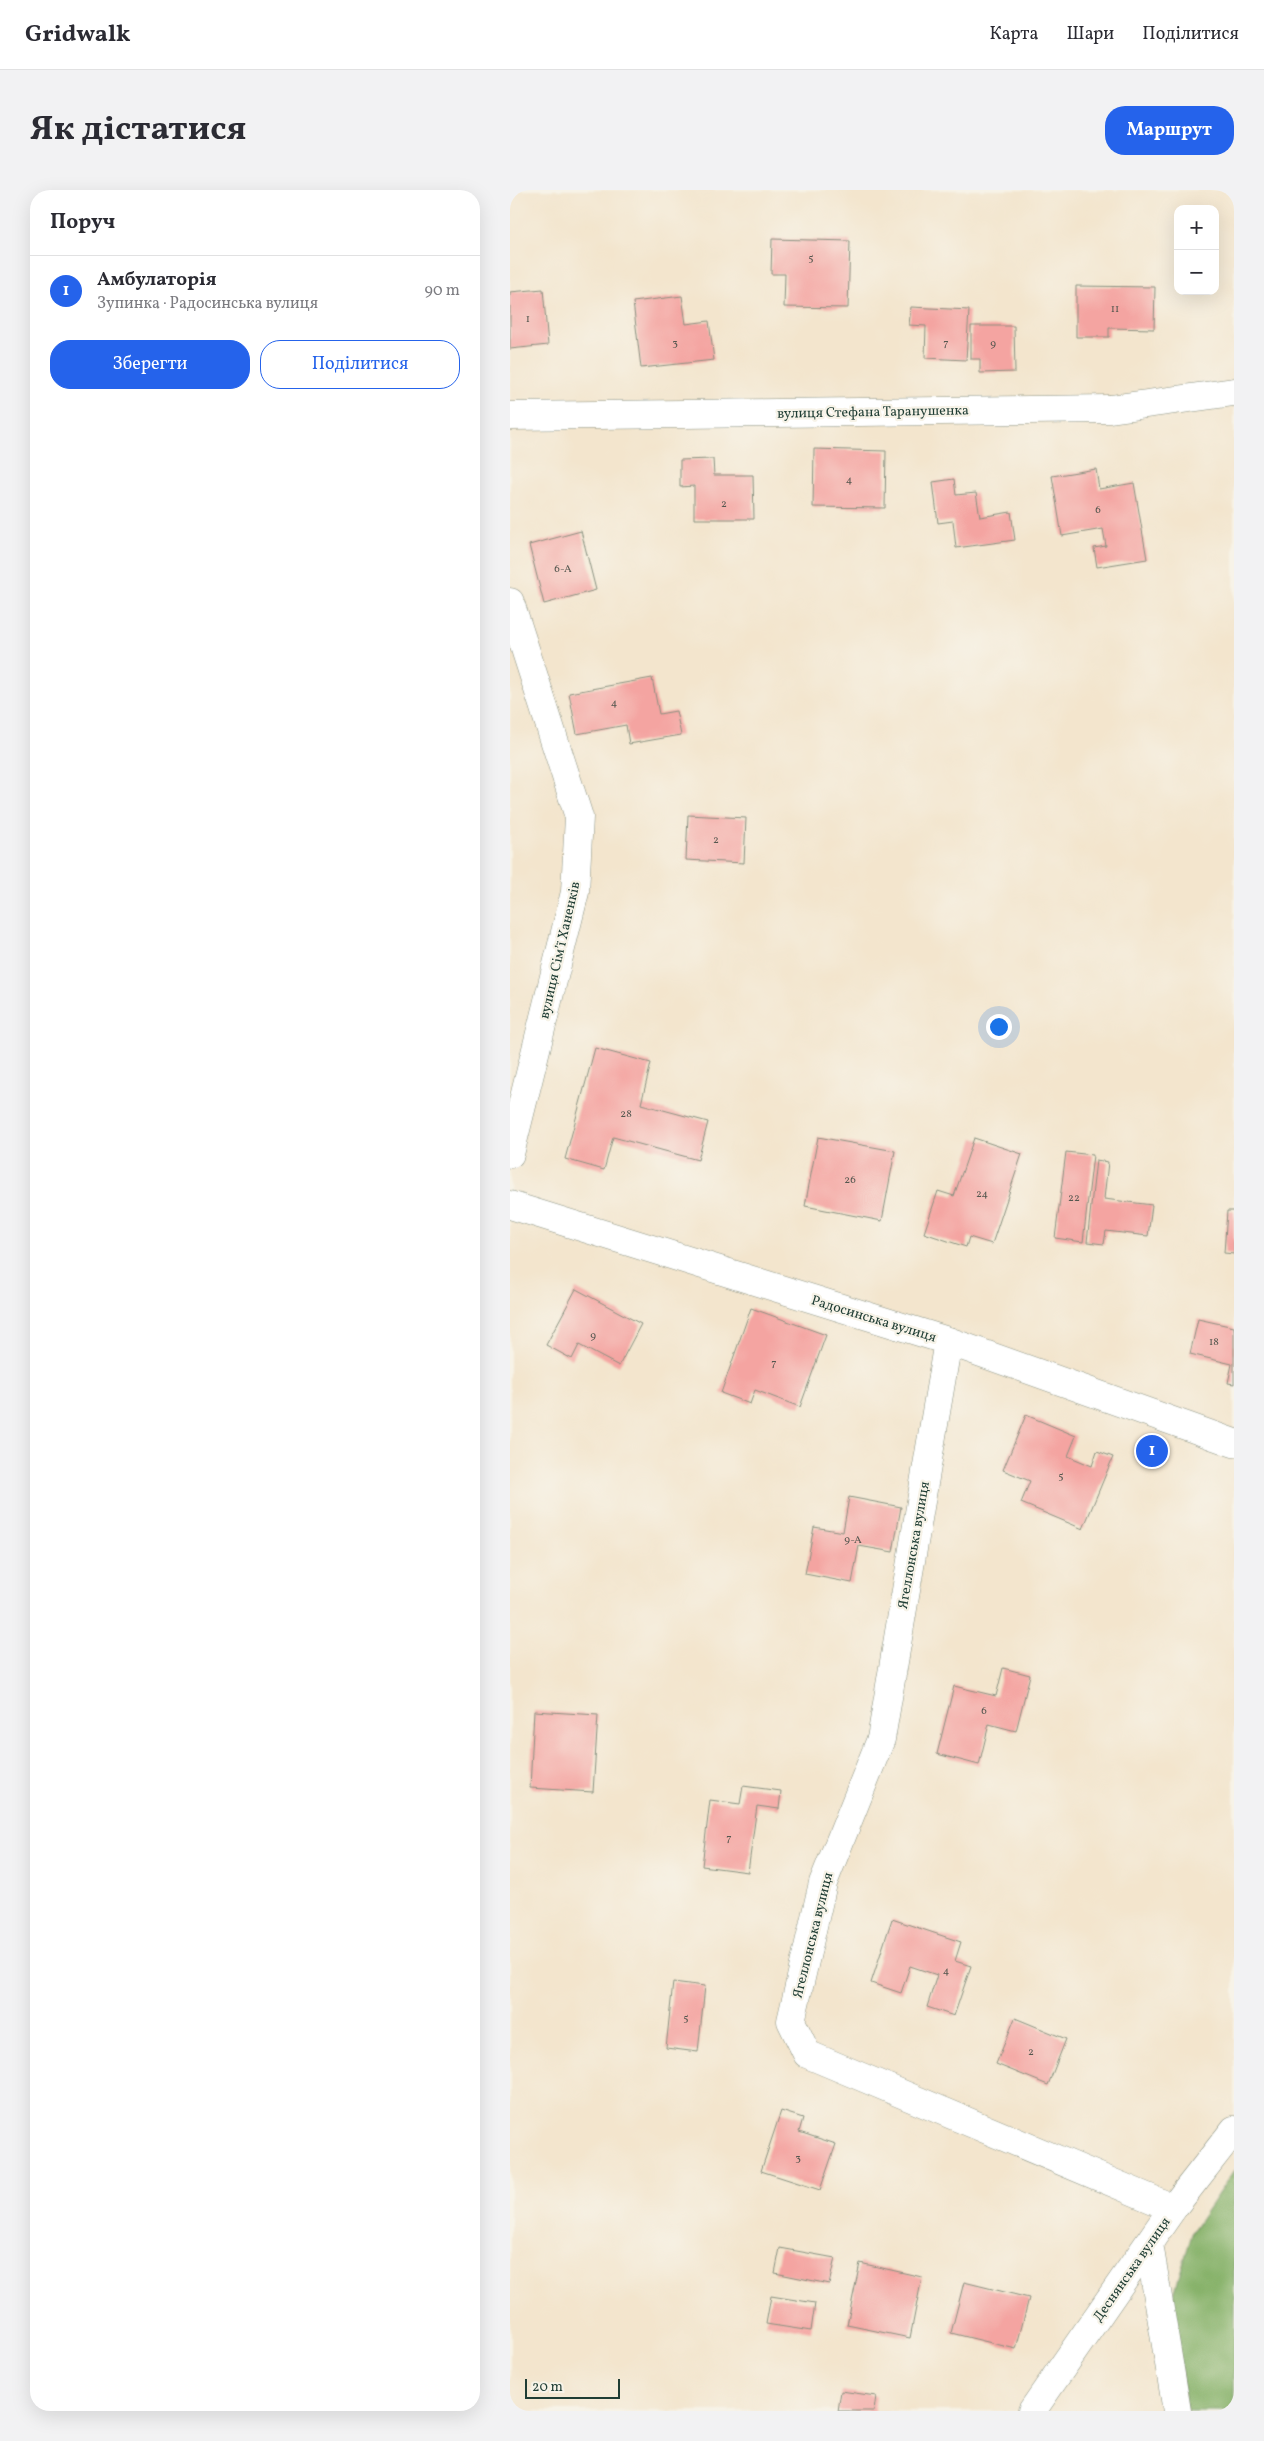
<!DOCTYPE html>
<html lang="uk">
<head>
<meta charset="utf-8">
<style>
  body { margin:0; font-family:Vollkorn,serif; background:#f2f2f3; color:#2b2b33 }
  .controls { position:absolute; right:15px; top:15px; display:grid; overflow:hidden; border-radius:10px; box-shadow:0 5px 20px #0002 }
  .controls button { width:45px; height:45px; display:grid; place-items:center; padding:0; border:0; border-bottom:1px solid #e1e1e2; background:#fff; color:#2b2b33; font:25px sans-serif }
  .scale { position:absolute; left:15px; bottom:12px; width:95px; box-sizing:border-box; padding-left:5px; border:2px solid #1f3d34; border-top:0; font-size:14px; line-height:18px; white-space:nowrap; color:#1f3d34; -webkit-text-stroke:4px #f7f3e8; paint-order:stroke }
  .you { position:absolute; left:488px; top:836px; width:18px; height:18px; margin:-12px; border:4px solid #fff; border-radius:50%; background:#1a73e8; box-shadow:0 0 0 8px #1a73e833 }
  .badge { display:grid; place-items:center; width:32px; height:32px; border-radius:50%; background:#2563eb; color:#fff; font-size:16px; font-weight:700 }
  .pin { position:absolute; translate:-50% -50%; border:2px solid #fff; box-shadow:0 1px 5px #0006 }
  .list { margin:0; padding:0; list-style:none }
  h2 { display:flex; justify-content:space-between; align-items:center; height:65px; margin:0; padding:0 20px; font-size:21px }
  h2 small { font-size:16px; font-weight:400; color:#7c7c81 }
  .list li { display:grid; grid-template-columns:32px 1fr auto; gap:15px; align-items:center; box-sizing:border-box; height:70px; padding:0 20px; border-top:1px solid #e1e1e2 }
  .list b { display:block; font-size:19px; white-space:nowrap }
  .list p { margin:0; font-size:16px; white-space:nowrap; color:#7c7c81 }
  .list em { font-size:16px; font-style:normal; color:#7c7c81 }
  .actions { display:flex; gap:10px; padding:15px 20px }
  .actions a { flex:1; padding:11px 0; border:1px solid #2563eb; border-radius:20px; text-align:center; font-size:18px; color:#2563eb }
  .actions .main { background:#2563eb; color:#fff }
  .map { position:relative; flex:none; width:724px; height:2221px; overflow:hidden; border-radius:20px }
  header { display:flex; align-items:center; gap:30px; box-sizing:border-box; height:70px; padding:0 25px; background:#fff; border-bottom:1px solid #e1e1e2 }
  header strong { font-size:24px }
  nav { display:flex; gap:28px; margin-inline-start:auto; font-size:18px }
  .intro { display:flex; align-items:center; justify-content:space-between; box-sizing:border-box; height:120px; padding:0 30px }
  h1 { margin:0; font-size:35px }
  .button { padding:12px 22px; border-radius:20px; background:#2563eb; color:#fff; font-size:18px; font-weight:700 }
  main { display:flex; gap:30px; padding:0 30px }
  aside { flex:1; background:#fff; border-radius:20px; box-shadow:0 5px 20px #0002 }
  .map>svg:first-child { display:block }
  .forest { fill:#87b26a; stroke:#53784f }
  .building { fill:#f4a4a1 }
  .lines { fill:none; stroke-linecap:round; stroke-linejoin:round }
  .street-casing { stroke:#899180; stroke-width:29 }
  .secondary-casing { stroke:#899180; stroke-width:29 }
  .street { stroke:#fff; stroke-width:28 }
  .secondary { stroke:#fff; stroke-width:28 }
  .labels { text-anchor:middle; stroke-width:4.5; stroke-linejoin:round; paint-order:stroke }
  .number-label { font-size:11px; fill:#54574f }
  .street-label { font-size:14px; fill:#1f3d34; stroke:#f7f3e8 }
</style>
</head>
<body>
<header>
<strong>Gridwalk</strong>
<nav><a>Карта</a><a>Шари</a><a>Поділитися</a></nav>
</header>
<div class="intro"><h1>Як дістатися</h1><a class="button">Маршрут</a></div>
<main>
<aside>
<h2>Поруч<small></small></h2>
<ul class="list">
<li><span class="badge">1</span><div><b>Амбулаторія</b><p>Зупинка · Радосинська вулиця</p></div><em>90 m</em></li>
</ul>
<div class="actions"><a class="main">Зберегти</a><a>Поділитися</a></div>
</aside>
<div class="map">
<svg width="724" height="2221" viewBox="0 0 724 2221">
  <rect width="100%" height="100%" fill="#f7f3e8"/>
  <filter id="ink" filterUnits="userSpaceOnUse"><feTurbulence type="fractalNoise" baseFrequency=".02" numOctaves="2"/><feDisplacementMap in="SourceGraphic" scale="10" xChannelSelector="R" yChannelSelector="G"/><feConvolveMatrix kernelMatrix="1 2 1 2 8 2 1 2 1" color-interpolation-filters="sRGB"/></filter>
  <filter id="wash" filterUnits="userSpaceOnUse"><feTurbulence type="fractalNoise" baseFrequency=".0096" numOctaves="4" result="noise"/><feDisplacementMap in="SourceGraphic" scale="20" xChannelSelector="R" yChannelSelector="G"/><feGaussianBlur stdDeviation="1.12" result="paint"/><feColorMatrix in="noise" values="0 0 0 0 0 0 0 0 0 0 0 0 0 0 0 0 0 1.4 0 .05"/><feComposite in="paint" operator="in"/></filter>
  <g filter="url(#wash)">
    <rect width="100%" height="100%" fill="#f3e5cd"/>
    <path class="forest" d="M 724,1980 L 724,2221 L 677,2221 L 661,2113 L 683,2041 Z"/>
    <g id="blocks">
      <g class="building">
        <path d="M 262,49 L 340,51 L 338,118 L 274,117 L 275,84 L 261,84 Z"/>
        <path d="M 566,96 L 645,97 L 644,139 L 599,138 L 599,147 L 566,147 Z"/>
        <path d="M 33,99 L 38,155 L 0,159 L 0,102 Z"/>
        <path d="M 172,106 L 176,134 L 199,131 L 204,170 L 131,178 L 123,112 Z"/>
        <path d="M 401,117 L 459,120 L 456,170 L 415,168 L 416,136 L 399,135 Z"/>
        <path d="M 461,136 L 504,136 L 505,182 L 470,183 L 470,169 L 461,169 Z"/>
        <path d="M 304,259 L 376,261 L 375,318 L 303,317 Z"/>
        <path d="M 203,269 L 204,285 L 243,285 L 244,329 L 184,329 L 184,296 L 170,297 L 170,270 Z"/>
        <path d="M 586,279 L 589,299 L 624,293 L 637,369 L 587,377 L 584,358 L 596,356 L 593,339 L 552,346 L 542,286 Z"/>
        <path d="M 444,289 L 446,305 L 466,303 L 470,327 L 501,322 L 505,350 L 446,358 L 443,331 L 428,333 L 423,292 Z"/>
        <path d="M 71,341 L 86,400 L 34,414 L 19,355 Z"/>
        <path d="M 142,488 L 149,524 L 166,521 L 171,545 L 119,554 L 116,535 L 67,544 L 59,503 Z"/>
        <path d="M 178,625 L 236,628 L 234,673 L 176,670 Z"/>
        <path d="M 85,858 L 141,873 L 131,914 L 198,932 L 188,970 L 103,947 L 94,980 L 55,969 Z"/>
        <path d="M 308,947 L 385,961 L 372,1031 L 295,1016 Z"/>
        <path d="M 464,948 L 512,964 L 482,1054 L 459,1047 L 456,1057 L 414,1043 L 428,1001 L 444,1006 Z"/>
        <path d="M 556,962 L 583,965 L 573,1052 L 545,1048 Z"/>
        <path d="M 586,970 L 598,972 L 594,1009 L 642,1015 L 638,1046 L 596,1041 L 594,1054 L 577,1052 Z"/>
        <path d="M 717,1021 L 724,1021 L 724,1064 L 714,1063 Z"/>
        <path d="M 66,1099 L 131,1134 L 109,1176 L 69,1155 L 62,1169 L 36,1155 Z"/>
        <path d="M 241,1118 L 316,1145 L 290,1217 L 245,1200 L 240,1214 L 211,1203 Z"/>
        <path d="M 688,1129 L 724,1137 L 724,1194 L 718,1193 L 722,1174 L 680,1164 Z"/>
        <path d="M 516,1225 L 566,1246 L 558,1266 L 582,1276 L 587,1261 L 603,1267 L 573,1339 L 511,1313 L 520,1291 L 493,1280 Z"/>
        <path d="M 339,1307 L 391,1317 L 383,1362 L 349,1356 L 342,1393 L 295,1384 L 304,1337 L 333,1342 Z"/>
        <path d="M 493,1478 L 520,1485 L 506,1541 L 479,1534 L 469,1575 L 427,1564 L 444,1496 L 486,1506 Z"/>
        <path d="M 24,1521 L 88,1525 L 83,1602 L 20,1598 Z"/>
        <path d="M 233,1596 L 271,1601 L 269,1619 L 247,1616 L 238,1682 L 192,1676 L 200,1610 L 230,1614 Z"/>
        <path d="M 382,1729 L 451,1752 L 445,1771 L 461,1776 L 444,1826 L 417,1817 L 427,1785 L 400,1776 L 391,1803 L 361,1793 Z"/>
        <path d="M 163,1792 L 195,1796 L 188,1862 L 156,1858 Z"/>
        <path d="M 505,1828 L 556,1849 L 538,1895 L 486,1874 Z"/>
        <path d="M 271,1921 L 293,1928 L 289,1942 L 326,1954 L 310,2000 L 251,1981 Z"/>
        <path d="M 270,2058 L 325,2068 L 319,2094 L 265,2083 Z"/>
        <path d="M 350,2073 L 412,2087 L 400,2148 L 337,2135 Z"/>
        <path d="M 454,2092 L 519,2108 L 506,2159 L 441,2143 Z"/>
        <path d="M 261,2106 L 305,2113 L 301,2141 L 256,2134 Z"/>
        <path d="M 331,2201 L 366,2206 L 364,2221 L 328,2221 Z"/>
      </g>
    </g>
  </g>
  <g filter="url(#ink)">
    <use href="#blocks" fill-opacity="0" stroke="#899180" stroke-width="1"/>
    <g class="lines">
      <g class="street-casing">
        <g id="street">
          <path d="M 0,226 L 600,219 L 724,202"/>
          <path d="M 0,412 L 69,627 L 65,702 L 0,964"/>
          <path d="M 438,1151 L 371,1549 L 313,1693 L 281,1831 L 297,1864 L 663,2018"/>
          <path d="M 639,2054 L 667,2221"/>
          <path d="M 522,2221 L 663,2018 L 724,1940"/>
        </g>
      </g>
      <g class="secondary-casing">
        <path id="secondary" d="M 0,1015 L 438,1151 L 724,1253"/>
      </g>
      <use href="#street" class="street"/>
      <use href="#secondary" class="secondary"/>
    </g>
  </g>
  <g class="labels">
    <g class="number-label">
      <text x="301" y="71">5</text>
      <text x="605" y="122">11</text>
      <text x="18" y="132">1</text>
      <text x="165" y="156">3</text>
      <text x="436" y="156">7</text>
      <text x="483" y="157">9</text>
      <text x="339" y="293">4</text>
      <text x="214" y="317">2</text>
      <text x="588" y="323">6</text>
      <text x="53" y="382">6-А</text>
      <text x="104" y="516">4</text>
      <text x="206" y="653">2</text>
      <text x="116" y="927">28</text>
      <text x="340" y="993">26</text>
      <text x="472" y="1007">24</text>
      <text x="564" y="1011">22</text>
      <text x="83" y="1149">9</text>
      <text x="704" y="1155">18</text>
      <text x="264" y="1176">7</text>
      <text x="551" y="1289">5</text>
      <text x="343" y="1353">9-А</text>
      <text x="474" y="1524">6</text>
      <text x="219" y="1651">7</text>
      <text x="436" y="1784">4</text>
      <text x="176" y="1831">5</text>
      <text x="521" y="1865">2</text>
      <text x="288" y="1971">3</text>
    </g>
    <g class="street-label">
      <text transform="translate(363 221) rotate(-1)" y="5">вулиця Стефана Таранушенка</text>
      <text transform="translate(49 760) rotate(-77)" y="5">вулиця Сімʼї Ханенків</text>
      <text transform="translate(364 1128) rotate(17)" y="5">Радосинська вулиця</text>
      <text transform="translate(403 1355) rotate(-80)" y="5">Ягеллонська вулиця</text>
      <text transform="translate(302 1745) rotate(-76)" y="5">Ягеллонська вулиця</text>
      <text transform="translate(621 2079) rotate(-55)" y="5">Деснянська вулиця</text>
    </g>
  </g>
</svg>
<div class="controls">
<button>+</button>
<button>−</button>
</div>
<div class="scale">20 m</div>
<div class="you"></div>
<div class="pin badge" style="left:642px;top:1261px">1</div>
</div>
</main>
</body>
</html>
